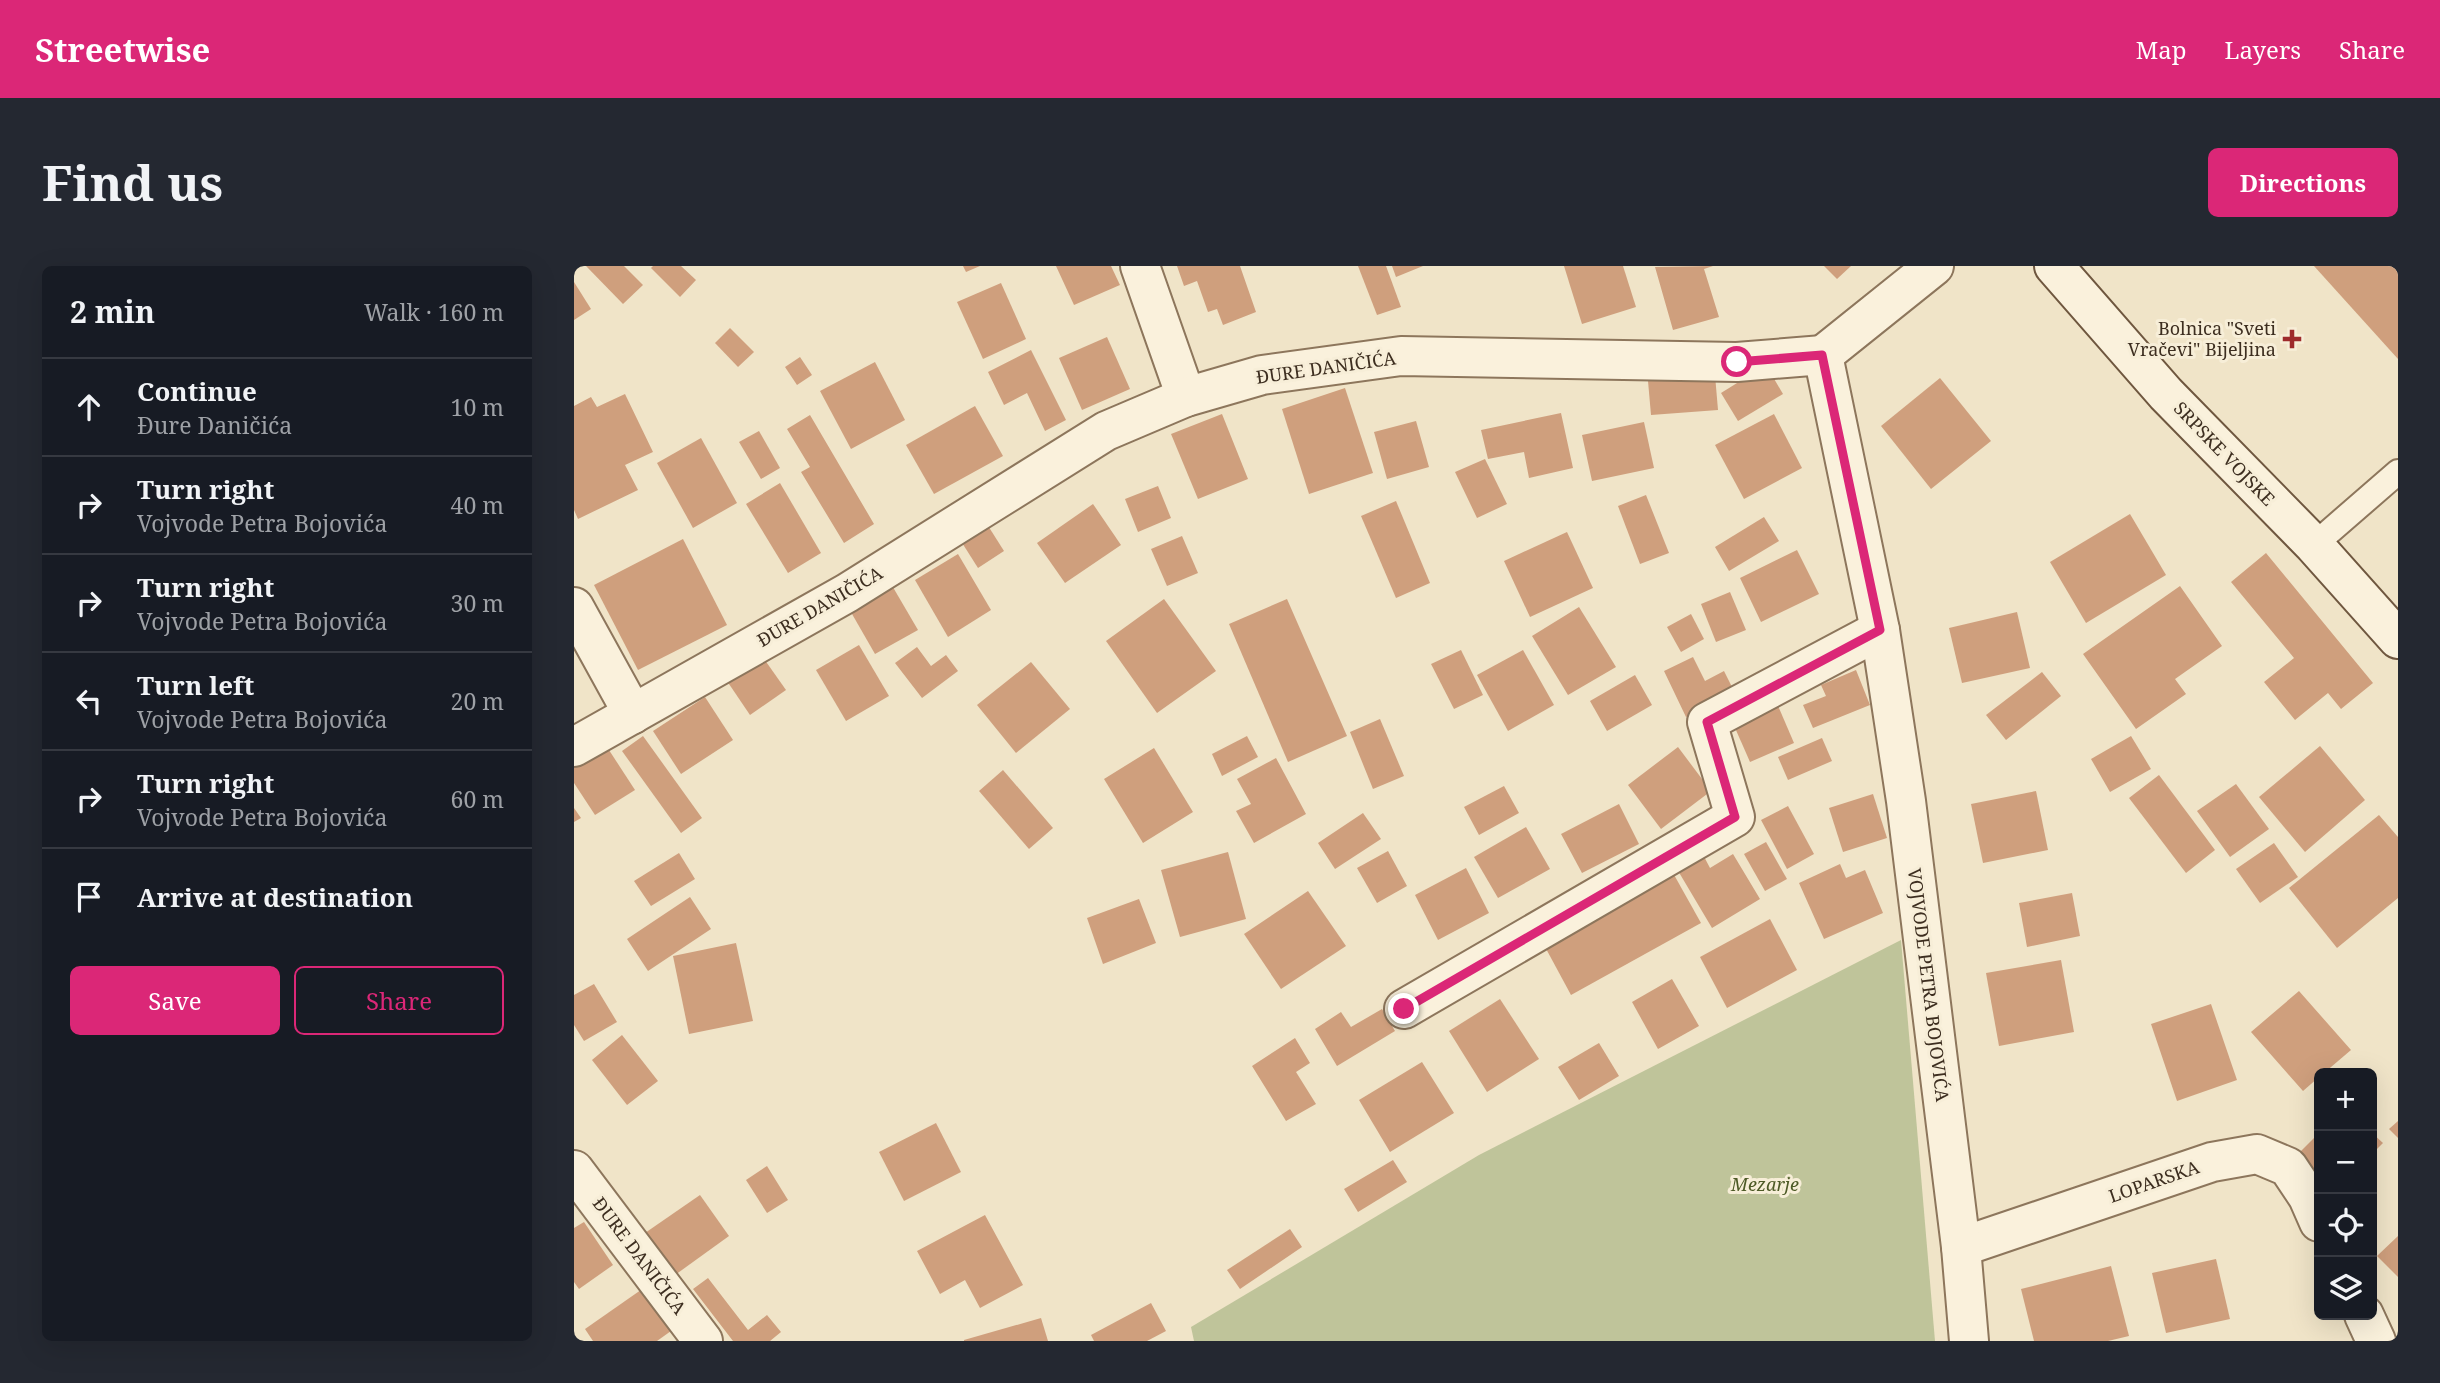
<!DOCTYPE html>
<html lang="en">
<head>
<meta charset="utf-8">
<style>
  body { margin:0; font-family:"Noto Serif",serif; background:#242831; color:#f1f3f6 }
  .controls { position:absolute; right:21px; bottom:21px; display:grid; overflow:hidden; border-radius:10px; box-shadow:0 7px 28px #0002 }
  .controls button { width:63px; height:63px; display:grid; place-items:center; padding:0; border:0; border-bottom:2px solid #363941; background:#171b24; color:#f1f3f6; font:35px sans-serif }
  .stop { position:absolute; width:21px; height:21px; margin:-16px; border:5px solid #db2777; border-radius:50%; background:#fff }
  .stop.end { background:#db2777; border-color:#fff; box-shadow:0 2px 7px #0008 }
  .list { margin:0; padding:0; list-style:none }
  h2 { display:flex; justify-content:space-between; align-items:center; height:91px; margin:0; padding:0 28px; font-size:30px }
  h2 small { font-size:23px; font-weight:400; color:#9ea1a6 }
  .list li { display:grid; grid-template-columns:46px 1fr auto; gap:21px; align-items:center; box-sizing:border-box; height:98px; padding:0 28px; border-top:2px solid #363941 }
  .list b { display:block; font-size:26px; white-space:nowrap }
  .list p { margin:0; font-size:23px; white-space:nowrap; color:#9ea1a6 }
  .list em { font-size:23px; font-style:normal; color:#9ea1a6 }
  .actions { display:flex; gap:14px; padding:21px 28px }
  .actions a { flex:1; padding:16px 0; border:2px solid #db2777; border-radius:10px; text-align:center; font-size:24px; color:#db2777 }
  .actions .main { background:#db2777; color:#fff }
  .icon { flex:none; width:38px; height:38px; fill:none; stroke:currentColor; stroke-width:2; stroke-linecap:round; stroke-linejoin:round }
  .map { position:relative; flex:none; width:1824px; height:1075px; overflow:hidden; border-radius:10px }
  header { display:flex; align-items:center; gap:42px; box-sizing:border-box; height:98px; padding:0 35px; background:#db2777; color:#fff }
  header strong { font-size:33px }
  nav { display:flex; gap:38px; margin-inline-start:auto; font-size:24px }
  .intro { display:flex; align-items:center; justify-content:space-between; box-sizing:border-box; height:168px; padding:0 42px }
  h1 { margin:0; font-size:49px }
  .button { padding:18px 32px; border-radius:10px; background:#db2777; color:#fff; font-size:24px; font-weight:700 }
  main { display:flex; gap:42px; padding:0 42px }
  aside { flex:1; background:#171b24; border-radius:10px; box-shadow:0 7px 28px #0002 }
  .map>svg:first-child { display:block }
  .cemetery { fill:#bfc49a }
  .building { fill:#cf9f7d }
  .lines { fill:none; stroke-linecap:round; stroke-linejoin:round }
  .service-casing { stroke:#8d765c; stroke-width:28 }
  .minor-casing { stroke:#8d765c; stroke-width:42 }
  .tertiary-casing { stroke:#8d765c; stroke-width:42 }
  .secondary-casing { stroke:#6f573f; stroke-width:42 }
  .service { stroke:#faf1dc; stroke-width:24 }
  .minor { stroke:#faf1dc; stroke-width:38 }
  .tertiary { stroke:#faf1dc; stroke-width:38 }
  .secondary { stroke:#faf1dc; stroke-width:38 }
  .route { stroke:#db2777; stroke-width:9 }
  .poi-dot { fill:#9e2a2b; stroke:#f7eed8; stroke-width:2.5 }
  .labels { text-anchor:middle; stroke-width:6; stroke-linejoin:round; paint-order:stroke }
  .poi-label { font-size:18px; fill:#3d2e20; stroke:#f7eed8; text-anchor:end }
  .street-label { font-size:18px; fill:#3d2e20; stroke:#f7eed8 }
  .park-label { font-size:18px; font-style:italic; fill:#4d5a26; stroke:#f7eed8 }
</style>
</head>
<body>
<header>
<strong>Streetwise</strong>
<nav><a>Map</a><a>Layers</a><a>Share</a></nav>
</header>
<div class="intro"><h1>Find us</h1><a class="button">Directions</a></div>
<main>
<aside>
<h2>2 min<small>Walk · 160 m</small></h2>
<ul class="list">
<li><svg class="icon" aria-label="ahead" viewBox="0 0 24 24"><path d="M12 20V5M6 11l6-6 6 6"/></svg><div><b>Continue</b><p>Đure Daničića</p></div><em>10 m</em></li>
<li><svg class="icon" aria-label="right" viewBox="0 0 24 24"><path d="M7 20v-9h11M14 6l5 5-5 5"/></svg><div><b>Turn right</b><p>Vojvode Petra Bojovića</p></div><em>40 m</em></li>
<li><svg class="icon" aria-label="right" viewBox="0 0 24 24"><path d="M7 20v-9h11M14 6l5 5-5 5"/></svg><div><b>Turn right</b><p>Vojvode Petra Bojovića</p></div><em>30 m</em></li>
<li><svg class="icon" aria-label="left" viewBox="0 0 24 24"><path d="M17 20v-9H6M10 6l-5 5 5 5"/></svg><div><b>Turn left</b><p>Vojvode Petra Bojovića</p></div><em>20 m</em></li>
<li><svg class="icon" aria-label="right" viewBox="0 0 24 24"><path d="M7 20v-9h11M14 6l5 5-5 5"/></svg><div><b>Turn right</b><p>Vojvode Petra Bojovića</p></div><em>60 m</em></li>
<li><svg class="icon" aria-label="arrive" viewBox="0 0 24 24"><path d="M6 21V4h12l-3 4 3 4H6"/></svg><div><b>Arrive at destination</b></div></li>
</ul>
<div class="actions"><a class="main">Save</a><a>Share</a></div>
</aside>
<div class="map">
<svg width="1824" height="1075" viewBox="0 0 1824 1075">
  <rect width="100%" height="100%" fill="#f0e4c8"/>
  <path class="cemetery" d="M 1327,674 L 1361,1075 L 620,1075 L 617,1061 L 905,889 Z"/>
  <g class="building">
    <path d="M 12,0 L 50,0 L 69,19 L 49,38 Z"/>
    <path d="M 79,0 L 107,0 L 122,14 L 106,31 L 77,2 Z"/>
    <path d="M 389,0 L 406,0 L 392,6 Z"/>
    <path d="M 482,0 L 537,0 L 546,19 L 500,39 Z"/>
    <path d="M 603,0 L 666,0 L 682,46 L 649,59 L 643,43 L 634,46 L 623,15 L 610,20 Z"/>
    <path d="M 784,0 L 812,0 L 827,41 L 803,49 Z"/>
    <path d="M 818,0 L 849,0 L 822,11 Z"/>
    <path d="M 990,0 L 1049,0 L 1062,41 L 1008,58 Z"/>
    <path d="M 1139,0 L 1130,3 L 1145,51 L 1099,64 L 1081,1 Z"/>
    <path d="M 1250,0 L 1277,0 L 1263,13 Z"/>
    <path d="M 1740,0 L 1824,0 L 1824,93 Z"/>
    <path d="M 0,16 L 17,43 L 0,54 Z"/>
    <path d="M 427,17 L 452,73 L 409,93 L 383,36 Z"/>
    <path d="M 156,62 L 180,86 L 164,101 L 141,77 Z"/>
    <path d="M 533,71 L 556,123 L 508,144 L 485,92 Z"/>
    <path d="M 457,84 L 492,154 L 471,165 L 453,127 L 430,139 L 414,106 Z"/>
    <path d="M 226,91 L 238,109 L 223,119 L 211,101 Z"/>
    <path d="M 301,96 L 331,154 L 277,183 L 246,125 Z"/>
    <path d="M 1192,99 L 1209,128 L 1164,155 L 1147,127 Z"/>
    <path d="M 1141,109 L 1144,144 L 1077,149 L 1074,115 Z"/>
    <path d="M 1366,112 L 1417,175 L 1357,223 L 1307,160 Z"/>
    <path d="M 771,122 L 799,207 L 735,228 L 708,143 Z"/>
    <path d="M 51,128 L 79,186 L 51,199 L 64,224 L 4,253 L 0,244 L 0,140 L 17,131 L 23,141 Z"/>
    <path d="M 401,140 L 429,190 L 360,228 L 332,179 Z"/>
    <path d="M 987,147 L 999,202 L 955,212 L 950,186 L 914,193 L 907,164 Z"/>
    <path d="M 648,148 L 674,213 L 624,233 L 597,168 Z"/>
    <path d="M 1200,148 L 1228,202 L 1170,233 L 1141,179 Z"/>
    <path d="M 236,149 L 300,258 L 270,277 L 227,206 L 236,201 L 213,163 Z"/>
    <path d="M 842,155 L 855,201 L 813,213 L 800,166 Z"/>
    <path d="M 1070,156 L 1080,202 L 1018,215 L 1008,169 Z"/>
    <path d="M 185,165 L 206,202 L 187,213 L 165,176 Z"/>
    <path d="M 127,172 L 163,237 L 119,262 L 83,197 Z"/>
    <path d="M 911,193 L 933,238 L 903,252 L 881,206 Z"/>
    <path d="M 206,217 L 247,287 L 214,307 L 172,238 Z"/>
    <path d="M 584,220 L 597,252 L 564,266 L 551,233 Z"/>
    <path d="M 1072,229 L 1095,287 L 1066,298 L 1044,240 Z"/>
    <path d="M 822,235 L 856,317 L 822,332 L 787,250 Z"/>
    <path d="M 519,238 L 547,279 L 491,317 L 463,277 Z"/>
    <path d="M 1556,248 L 1592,309 L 1512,357 L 1476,296 Z"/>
    <path d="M 1190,251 L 1205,275 L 1155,305 L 1141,281 Z"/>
    <path d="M 411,255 L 430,285 L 404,302 L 385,272 Z"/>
    <path d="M 993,266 L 1019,322 L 956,351 L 930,295 Z"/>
    <path d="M 608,270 L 624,307 L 593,320 L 577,283 Z"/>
    <path d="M 109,273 L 153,359 L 64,404 L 20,319 Z"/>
    <path d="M 1223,284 L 1245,328 L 1187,356 L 1166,312 Z"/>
    <path d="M 1692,287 L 1799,417 L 1767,443 L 1754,427 L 1721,454 L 1690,416 L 1720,392 L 1657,316 Z"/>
    <path d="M 384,288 L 417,344 L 374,371 L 341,314 Z"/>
    <path d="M 313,311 L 344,364 L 301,388 L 270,334 Z"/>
    <path d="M 1606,320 L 1648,380 L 1601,413 L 1612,428 L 1562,463 L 1509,388 Z"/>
    <path d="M 1156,326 L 1172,364 L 1142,376 L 1127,338 Z"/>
    <path d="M 590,333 L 642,405 L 583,447 L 532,375 Z"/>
    <path d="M 713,333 L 773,470 L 714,496 L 655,358 Z"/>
    <path d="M 1005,341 L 1042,401 L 994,429 L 958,370 Z"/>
    <path d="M 1443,346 L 1456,402 L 1388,417 L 1375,362 Z"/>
    <path d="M 1117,348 L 1130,373 L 1107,386 L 1093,361 Z"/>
    <path d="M 285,379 L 315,430 L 272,455 L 242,404 Z"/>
    <path d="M 343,381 L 357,400 L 372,389 L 384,405 L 348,432 L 321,397 Z"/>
    <path d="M 887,384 L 909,429 L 880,443 L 857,398 Z"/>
    <path d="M 949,384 L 980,439 L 934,465 L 903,409 Z"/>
    <path d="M 188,390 L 212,424 L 176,449 L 153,415 Z"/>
    <path d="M 1119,391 L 1131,415 L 1150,405 L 1161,427 L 1112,451 L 1090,405 Z"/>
    <path d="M 457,396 L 496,443 L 442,487 L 403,439 Z"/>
    <path d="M 1282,404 L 1296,439 L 1239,462 L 1229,439 L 1252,430 L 1247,419 Z"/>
    <path d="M 1468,406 L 1487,430 L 1432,474 L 1412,449 Z"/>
    <path d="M 1061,409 L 1078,439 L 1033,465 L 1016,435 Z"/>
    <path d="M 131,431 L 159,474 L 107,508 L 79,465 Z"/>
    <path d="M 1202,435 L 1220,477 L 1176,496 L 1158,455 Z"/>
    <path d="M 806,453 L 830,510 L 799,523 L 776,466 Z"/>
    <path d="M 69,470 L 128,552 L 107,567 L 48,485 Z"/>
    <path d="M 673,470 L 684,491 L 648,510 L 638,488 Z"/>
    <path d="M 1557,470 L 1577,503 L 1536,526 L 1517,493 Z"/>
    <path d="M 1248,472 L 1258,495 L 1214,514 L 1204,491 Z"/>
    <path d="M 1746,480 L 1791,534 L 1731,586 L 1685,531 Z"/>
    <path d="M 33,481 L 61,524 L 21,549 L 0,517 L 0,502 Z"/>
    <path d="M 1104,481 L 1137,525 L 1087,563 L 1054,519 Z"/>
    <path d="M 580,482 L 619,546 L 569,577 L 530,513 Z"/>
    <path d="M 702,492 L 732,548 L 680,577 L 662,545 L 677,538 L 663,513 Z"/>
    <path d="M 429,504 L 479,562 L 455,583 L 405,525 Z"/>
    <path d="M 1585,509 L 1641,584 L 1612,607 L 1555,532 Z"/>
    <path d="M 1662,518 L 1695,563 L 1656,591 L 1623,545 Z"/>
    <path d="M 930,520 L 945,547 L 905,569 L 890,541 Z"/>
    <path d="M 1462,525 L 1474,584 L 1409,597 L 1397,538 Z"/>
    <path d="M 1299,528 L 1313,572 L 1269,586 L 1255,542 Z"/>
    <path d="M 1045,538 L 1065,578 L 1008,607 L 987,568 Z"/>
    <path d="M 1214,540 L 1240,588 L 1213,603 L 1187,554 Z"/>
    <path d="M 0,542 L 7,552 L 0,556 Z"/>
    <path d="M 789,547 L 807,573 L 761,603 L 744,577 Z"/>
    <path d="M 1805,549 L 1824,571 L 1824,632 L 1763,682 L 1715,622 Z"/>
    <path d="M 952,561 L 976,603 L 924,632 L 900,591 Z"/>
    <path d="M 1192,576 L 1213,613 L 1191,625 L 1170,588 Z"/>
    <path d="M 1700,577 L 1724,611 L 1686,637 L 1662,603 Z"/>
    <path d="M 1126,583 L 1136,602 L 1159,588 L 1186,633 L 1138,662 L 1100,598 Z"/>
    <path d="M 814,585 L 833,620 L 803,637 L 783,602 Z"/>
    <path d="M 654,586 L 672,653 L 606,671 L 587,604 Z"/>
    <path d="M 105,587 L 121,613 L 77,640 L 60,615 Z"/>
    <path d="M 1266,598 L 1272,612 L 1291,604 L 1309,647 L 1250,673 L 1225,617 Z"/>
    <path d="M 892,602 L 915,647 L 864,674 L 841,629 Z"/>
    <path d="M 1099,607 L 1127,657 L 997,729 L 970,679 Z"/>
    <path d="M 734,625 L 772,680 L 707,723 L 670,668 Z"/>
    <path d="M 1498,627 L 1506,670 L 1453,681 L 1445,637 Z"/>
    <path d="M 116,631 L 137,663 L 74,705 L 53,673 Z"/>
    <path d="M 565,633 L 582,677 L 529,698 L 513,652 Z"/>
    <path d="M 1196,653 L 1223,704 L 1153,742 L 1126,691 Z"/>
    <path d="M 162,677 L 179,755 L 115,768 L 99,690 Z"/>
    <path d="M 1487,694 L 1500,766 L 1425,780 L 1412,707 Z"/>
    <path d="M 1098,713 L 1125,760 L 1084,783 L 1058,736 Z"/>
    <path d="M 20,718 L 43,756 L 10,775 L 0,759 L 0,729 Z"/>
    <path d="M 1725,725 L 1777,784 L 1750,807 L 1745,807 L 1745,811 L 1729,825 L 1677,766 Z"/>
    <path d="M 926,733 L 965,793 L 913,826 L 875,765 Z"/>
    <path d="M 1637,738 L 1663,814 L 1603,835 L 1577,758 Z"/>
    <path d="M 808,743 L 821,765 L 763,800 L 741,763 L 767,746 L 777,761 Z"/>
    <path d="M 48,769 L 84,815 L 53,839 L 18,794 Z"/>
    <path d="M 721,772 L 736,797 L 722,806 L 742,838 L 712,855 L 678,800 Z"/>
    <path d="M 1025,777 L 1045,810 L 1005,834 L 984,801 Z"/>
    <path d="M 848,796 L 880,847 L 816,886 L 785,834 Z"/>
    <path d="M 1824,855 L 1824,872 L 1815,863 Z"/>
    <path d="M 362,857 L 387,906 L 330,935 L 305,886 Z"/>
    <path d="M 1745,867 L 1745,909 L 1724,888 Z"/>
    <path d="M 1798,867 L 1809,877 L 1798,888 Z"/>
    <path d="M 819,894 L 833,916 L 784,946 L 770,923 Z"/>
    <path d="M 193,900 L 214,934 L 193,947 L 172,914 Z"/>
    <path d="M 126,929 L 155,970 L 101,1009 L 71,967 Z"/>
    <path d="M 411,949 L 449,1019 L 406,1042 L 391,1014 L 366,1028 L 343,985 Z"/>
    <path d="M 10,956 L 39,999 L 5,1023 L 0,1016 L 0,962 Z"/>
    <path d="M 716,963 L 728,981 L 666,1023 L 653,1004 Z"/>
    <path d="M 1824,970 L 1824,1011 L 1803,990 Z"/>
    <path d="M 1642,993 L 1656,1053 L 1592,1067 L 1578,1007 Z"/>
    <path d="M 1537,1000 L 1555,1070 L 1534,1075 L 1460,1075 L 1447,1023 Z"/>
    <path d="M 134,1012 L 174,1064 L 193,1049 L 207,1066 L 196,1075 L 159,1075 L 119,1023 Z"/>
    <path d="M 74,1019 L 104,1060 L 83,1075 L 19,1075 L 11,1063 Z"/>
    <path d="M 577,1037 L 592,1065 L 573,1075 L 520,1075 L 517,1069 Z"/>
    <path d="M 467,1052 L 474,1075 L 390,1075 L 390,1074 Z"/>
  </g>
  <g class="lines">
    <g class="service-casing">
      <path id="service" d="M 1740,279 L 1824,206"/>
    </g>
    <g class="minor-casing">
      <g id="minor">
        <path d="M 566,0 L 612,131"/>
        <path d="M 0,341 L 59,448"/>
        <path d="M 0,481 L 273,327 L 532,165 L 612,131 L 688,109 L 827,90 L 1163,96 L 1249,89"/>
        <path d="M 830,743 L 1161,551 L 1133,456 L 1306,364"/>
        <path d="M 0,904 L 129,1075"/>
        <path d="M 1387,981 L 1638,896 L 1683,888 L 1714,901 L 1734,931 L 1745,956"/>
        <path d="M 1790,1049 L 1802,1075"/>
      </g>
    </g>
    <g class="tertiary-casing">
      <path id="tertiary" d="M 1360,0 L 1249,89 L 1306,364 L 1332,535 L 1387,981 L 1395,1075"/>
    </g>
    <g class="secondary-casing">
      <path id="secondary" d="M 1480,0 L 1592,128 L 1740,279 L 1824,373"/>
    </g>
    <use href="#service" class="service"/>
    <use href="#minor" class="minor"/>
    <use href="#tertiary" class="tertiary"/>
    <use href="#secondary" class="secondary"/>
  </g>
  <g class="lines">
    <path class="route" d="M 830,743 L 1161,551 L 1133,456 L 1306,364 L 1248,89 L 1163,96"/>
  </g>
  <path class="poi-dot" d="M1714.5 62.5h7v7h7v7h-7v7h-7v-7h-7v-7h7z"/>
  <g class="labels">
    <g class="poi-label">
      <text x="1702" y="69">Bolnica "Sveti<tspan x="1702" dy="21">Vračevi" Bijeljina</tspan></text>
    </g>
    <g class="street-label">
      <text transform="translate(752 102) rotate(-8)" y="6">ĐURE DANIČIĆA</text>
      <text transform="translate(1650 188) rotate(46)" y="6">SRPSKE VOJSKE</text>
      <text transform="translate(246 341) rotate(-30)" y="6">ĐURE DANIČIĆA</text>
      <text transform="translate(1354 719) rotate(83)" y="6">VOJVODE PETRA BOJOVIĆA</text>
      <text transform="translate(1580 916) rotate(-19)" y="6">LOPARSKA</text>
      <text transform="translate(65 990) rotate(53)" y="6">ĐURE DANIČIĆA</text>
    </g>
    <g class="park-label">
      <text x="1191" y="925">Mezarje</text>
    </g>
  </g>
</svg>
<div class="controls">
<button>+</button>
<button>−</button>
<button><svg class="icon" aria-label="locate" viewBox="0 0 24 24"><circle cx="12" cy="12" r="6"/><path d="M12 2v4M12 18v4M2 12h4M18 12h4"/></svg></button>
<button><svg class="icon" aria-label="layers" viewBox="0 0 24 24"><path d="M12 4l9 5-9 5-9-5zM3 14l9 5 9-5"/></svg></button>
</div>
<div class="stop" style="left:1163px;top:96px"></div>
<div class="stop end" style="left:830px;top:743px"></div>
</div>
</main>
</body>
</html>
